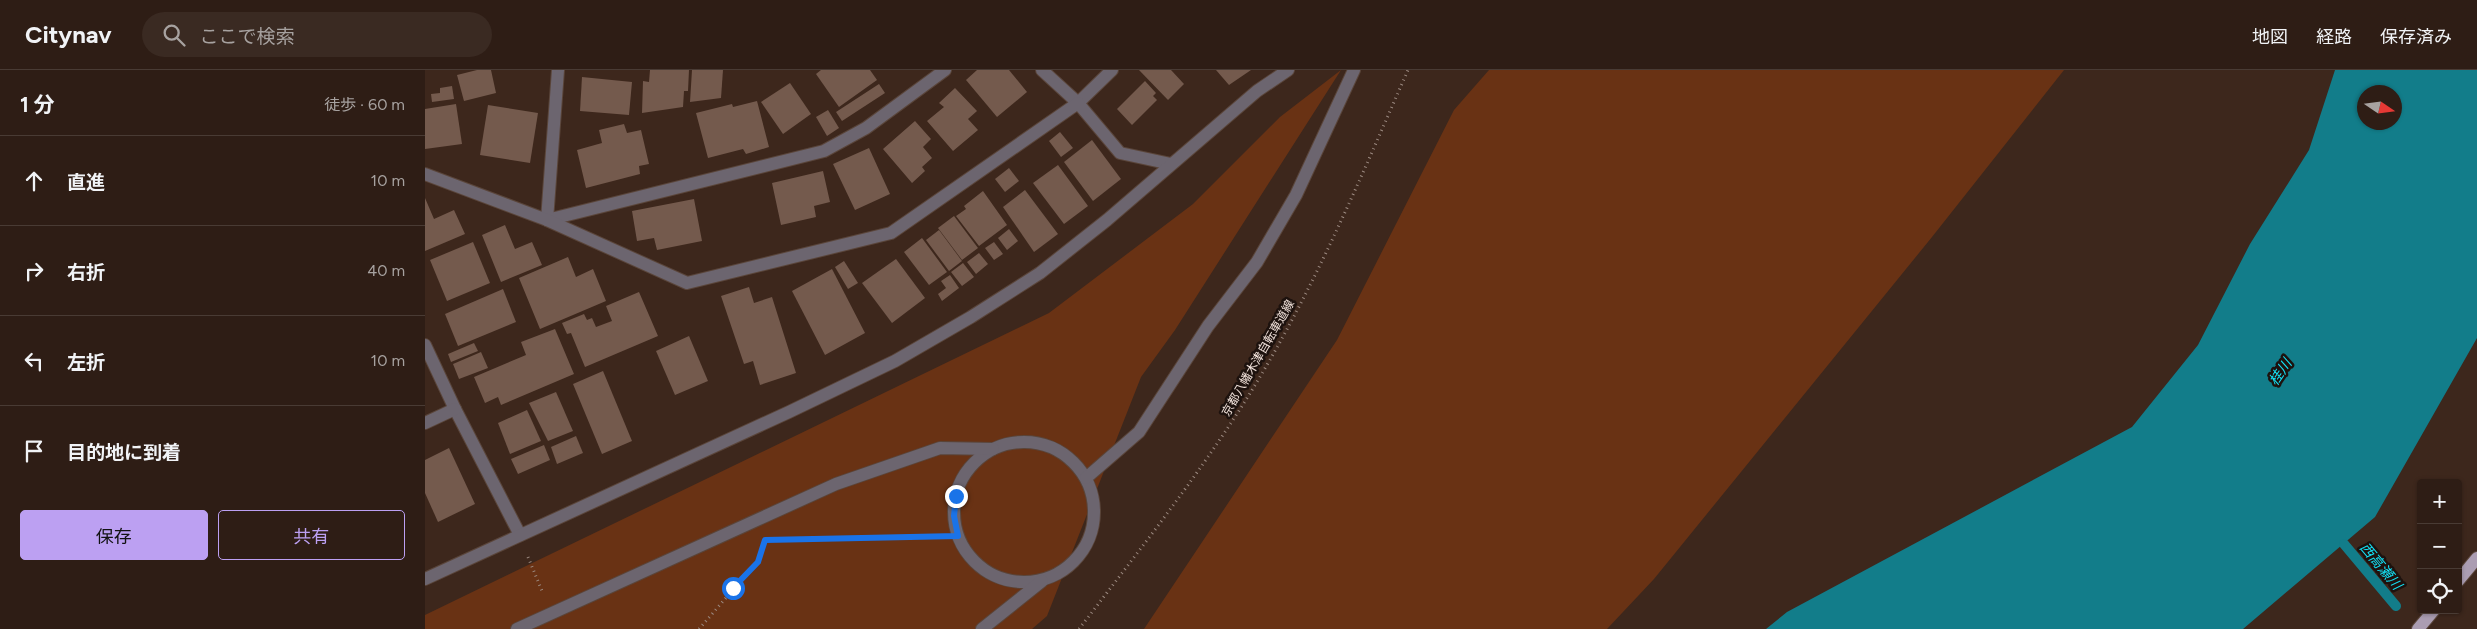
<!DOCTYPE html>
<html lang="ja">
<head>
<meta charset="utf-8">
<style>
  body { margin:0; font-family:Figtree,"Noto Sans JP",sans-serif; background:#3a2a22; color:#f1f3f6 }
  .controls { position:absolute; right:15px; bottom:15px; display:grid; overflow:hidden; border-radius:5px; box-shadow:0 1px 4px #0004 }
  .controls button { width:45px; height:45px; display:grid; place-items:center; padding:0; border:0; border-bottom:1px solid #493b34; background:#2e1d15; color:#f1f3f6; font:25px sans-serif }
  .compass { position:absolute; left:1932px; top:15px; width:45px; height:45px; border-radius:50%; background:#2e1d15; box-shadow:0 1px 4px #0004; rotate:103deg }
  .stop { position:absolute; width:15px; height:15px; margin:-11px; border:4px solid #1a73e8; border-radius:50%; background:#fff }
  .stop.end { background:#1a73e8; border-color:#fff; box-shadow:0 1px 5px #0008 }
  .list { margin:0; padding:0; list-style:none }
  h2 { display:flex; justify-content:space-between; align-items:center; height:65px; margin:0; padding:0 20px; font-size:21px }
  h2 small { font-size:16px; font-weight:400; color:#a7a2a0 }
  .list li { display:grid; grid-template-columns:32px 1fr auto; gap:15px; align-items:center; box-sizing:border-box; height:90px; padding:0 20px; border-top:1px solid #493b34 }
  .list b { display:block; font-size:19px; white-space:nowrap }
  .list em { font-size:16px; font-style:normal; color:#a7a2a0 }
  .actions { display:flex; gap:10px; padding:15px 20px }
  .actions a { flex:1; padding:11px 0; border:1px solid #bca0f2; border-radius:5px; text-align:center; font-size:18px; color:#bca0f2 }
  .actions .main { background:#bca0f2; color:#111 }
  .icon { flex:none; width:28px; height:28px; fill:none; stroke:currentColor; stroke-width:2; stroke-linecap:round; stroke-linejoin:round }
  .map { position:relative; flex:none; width:2052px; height:559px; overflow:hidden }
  header { display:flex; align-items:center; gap:30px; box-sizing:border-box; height:70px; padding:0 25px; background:#2e1d15; border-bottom:1px solid #493b34 }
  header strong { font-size:24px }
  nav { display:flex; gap:28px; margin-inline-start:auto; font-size:18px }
  .search { width:350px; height:45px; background:#3a2a22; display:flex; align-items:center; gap:12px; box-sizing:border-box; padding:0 18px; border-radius:28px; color:#a7a2a0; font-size:19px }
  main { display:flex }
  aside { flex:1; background:#2e1d15 }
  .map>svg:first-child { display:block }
  .green { fill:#693214 }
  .water { fill:#127d8a; fill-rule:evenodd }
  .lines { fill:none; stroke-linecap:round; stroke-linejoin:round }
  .stream { stroke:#127d8a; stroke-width:10 }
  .building { fill:#745a4d }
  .lane-casing { stroke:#5a453a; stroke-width:14 }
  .street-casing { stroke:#5a453a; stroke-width:14 }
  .primary-casing { stroke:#5a453a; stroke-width:14 }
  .path { stroke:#9c8a81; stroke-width:3; stroke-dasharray:1 4; stroke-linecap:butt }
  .lane { stroke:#6c656f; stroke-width:12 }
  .street { stroke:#6c656f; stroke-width:12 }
  .primary { stroke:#ab9db2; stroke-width:12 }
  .route { stroke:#1a73e8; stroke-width:6 }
  .labels { text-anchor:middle; stroke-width:5; stroke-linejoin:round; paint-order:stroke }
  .street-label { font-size:12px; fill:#f0e1da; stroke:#1d120e }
  .water-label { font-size:14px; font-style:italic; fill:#13e2f7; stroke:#1d120e }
</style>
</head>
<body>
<header>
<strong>Citynav</strong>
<div class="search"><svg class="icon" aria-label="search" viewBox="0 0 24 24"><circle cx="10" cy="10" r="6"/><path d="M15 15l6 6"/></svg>ここで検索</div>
<nav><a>地図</a><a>経路</a><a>保存済み</a></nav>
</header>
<main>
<aside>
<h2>1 分<small>徒歩 · 60 m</small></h2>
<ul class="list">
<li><svg class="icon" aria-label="ahead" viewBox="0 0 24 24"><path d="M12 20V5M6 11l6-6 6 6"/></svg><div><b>直進</b></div><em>10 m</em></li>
<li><svg class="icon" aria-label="right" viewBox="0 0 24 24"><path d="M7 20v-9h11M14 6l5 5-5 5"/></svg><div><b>右折</b></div><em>40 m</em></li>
<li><svg class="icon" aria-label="left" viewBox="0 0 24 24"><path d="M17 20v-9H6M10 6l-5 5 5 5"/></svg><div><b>左折</b></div><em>10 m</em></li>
<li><svg class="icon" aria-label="arrive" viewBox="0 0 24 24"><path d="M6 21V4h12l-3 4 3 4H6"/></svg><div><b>目的地に到着</b></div></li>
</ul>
<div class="actions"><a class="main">保存</a><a>共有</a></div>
</aside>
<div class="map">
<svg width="2052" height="559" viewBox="0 0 2052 559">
  <rect width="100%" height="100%" fill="#3d271c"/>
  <g class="green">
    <path d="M 916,0 L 750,260 L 716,307 L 622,546 L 607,559 L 0,559 L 0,545 L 624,243 L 768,134 L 855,47 Z"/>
    <path d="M 1064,0 L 1639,0 L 1507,167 L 1229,509 L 1182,559 L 719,559 L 912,270 L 1029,40 Z"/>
  </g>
  <path class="water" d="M 1910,0 L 2052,0 L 2052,268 L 1950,447 L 1818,559 L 1341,559 L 1362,542 L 1707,357 L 1773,275 L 1825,174 L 1884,80 ZM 1940,22 L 1970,22 L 1970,52 L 1940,52 Z"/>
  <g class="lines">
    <path class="stream" d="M 1919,474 L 1971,536"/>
  </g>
  <g class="building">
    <path d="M 52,0 L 66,0 L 71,23 L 39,31 L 32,5 Z"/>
    <path d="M 225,0 L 264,0 L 263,21 L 259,21 L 258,37 L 217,43 L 218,11 L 224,12 Z"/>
    <path d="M 267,0 L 298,0 L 296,28 L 265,32 Z"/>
    <path d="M 396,0 L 445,0 L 452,10 L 414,37 L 391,4 Z"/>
    <path d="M 552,0 L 584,0 L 602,22 L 572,47 L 541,10 Z"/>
    <path d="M 714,0 L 746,0 L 759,14 L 743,30 Z"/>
    <path d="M 791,0 L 826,0 L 804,15 Z"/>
    <path d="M 157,7 L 207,12 L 204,45 L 155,41 Z"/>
    <path d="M 720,11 L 731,23 L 728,26 L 732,30 L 707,55 L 692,39 Z"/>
    <path d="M 365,13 L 386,44 L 358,64 L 336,32 Z"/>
    <path d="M 454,14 L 460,23 L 417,51 L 411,42 Z"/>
    <path d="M 27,16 L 29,29 L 7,32 L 6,24 L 15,23 L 15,18 Z"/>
    <path d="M 530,18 L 552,41 L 543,49 L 553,60 L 528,81 L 502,51 L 519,37 L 514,33 Z"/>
    <path d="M 332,31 L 344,77 L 321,84 L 318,79 L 283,88 L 271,43 L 307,34 L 308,37 Z"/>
    <path d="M 31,34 L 37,74 L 0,79 L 0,39 Z"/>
    <path d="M 63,35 L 113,43 L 105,93 L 55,85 Z"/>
    <path d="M 403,40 L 414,58 L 402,66 L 391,47 Z"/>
    <path d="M 490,51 L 506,69 L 498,77 L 507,88 L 497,97 L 500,101 L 487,113 L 458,79 Z"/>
    <path d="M 199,54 L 202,63 L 216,60 L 224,94 L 214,96 L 215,104 L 161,118 L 152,80 L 177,73 L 174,60 Z"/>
    <path d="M 635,62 L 648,78 L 636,87 L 624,71 Z"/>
    <path d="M 667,70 L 696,109 L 668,131 L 639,92 Z"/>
    <path d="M 444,78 L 465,124 L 430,140 L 408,94 Z"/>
    <path d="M 633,95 L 663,136 L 639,154 L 608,113 Z"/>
    <path d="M 584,98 L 594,111 L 580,122 L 570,109 Z"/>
    <path d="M 398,101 L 405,132 L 389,136 L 391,147 L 356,155 L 347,113 Z"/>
    <path d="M 600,120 L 633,164 L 609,182 L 578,137 Z"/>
    <path d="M 558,121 L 582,155 L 554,176 L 531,146 L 541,139 L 539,136 Z"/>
    <path d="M 0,128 L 9,149 L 29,140 L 40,164 L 0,181 Z"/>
    <path d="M 269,129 L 277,171 L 232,180 L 229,168 L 212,171 L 207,141 Z"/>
    <path d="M 529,146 L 553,178 L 537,190 L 513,158 Z"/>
    <path d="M 80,155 L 90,179 L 107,172 L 117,195 L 76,212 L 57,165 Z"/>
    <path d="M 584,159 L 593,171 L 582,180 L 573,168 Z"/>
    <path d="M 514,160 L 537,191 L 524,201 L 501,170 Z"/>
    <path d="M 497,168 L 522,202 L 504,215 L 479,182 Z"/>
    <path d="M 48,172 L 65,213 L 22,231 L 5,190 Z"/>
    <path d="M 569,172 L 578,184 L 569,190 L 560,178 Z"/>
    <path d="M 554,183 L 563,194 L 551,204 L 542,192 Z"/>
    <path d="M 143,187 L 151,207 L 168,199 L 181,231 L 115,259 L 94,208 Z"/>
    <path d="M 471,189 L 500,228 L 467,253 L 437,213 Z"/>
    <path d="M 419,191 L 433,213 L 423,219 L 410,197 Z"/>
    <path d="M 538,193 L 549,207 L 537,216 L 526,202 Z"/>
    <path d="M 407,199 L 440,263 L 400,285 L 367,221 Z"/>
    <path d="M 525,205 L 534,218 L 517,231 L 513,224 L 521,218 L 516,211 Z"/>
    <path d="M 324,217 L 329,233 L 347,227 L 371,303 L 335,315 L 328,291 L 319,294 L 296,226 Z"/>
    <path d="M 78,219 L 91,252 L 33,276 L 20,244 Z"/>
    <path d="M 214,222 L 233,266 L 160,297 L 146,263 L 142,264 L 137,253 L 159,244 L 162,250 L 167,248 L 171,257 L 187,251 L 181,236 Z"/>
    <path d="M 130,259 L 149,304 L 76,335 L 73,327 L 60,333 L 49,307 L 101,285 L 96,272 Z"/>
    <path d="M 264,266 L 283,311 L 250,325 L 231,281 Z"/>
    <path d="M 49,273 L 53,281 L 26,292 L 23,284 Z"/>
    <path d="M 56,282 L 63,298 L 34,309 L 28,294 Z"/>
    <path d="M 178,301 L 207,371 L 177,384 L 148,314 Z"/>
    <path d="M 131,322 L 148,361 L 123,371 L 104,333 Z"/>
    <path d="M 102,340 L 116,371 L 85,384 L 73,353 Z"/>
    <path d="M 151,366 L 158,383 L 132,394 L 126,377 Z"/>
    <path d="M 119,375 L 125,390 L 93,404 L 86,389 Z"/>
    <path d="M 24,378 L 50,434 L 13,452 L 0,423 L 0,390 Z"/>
  </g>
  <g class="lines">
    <g class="lane-casing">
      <g id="lane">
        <path d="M 133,0 L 122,150 L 399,81 L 441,58 L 520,0"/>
        <path d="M 617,0 L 653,33 L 687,0"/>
        <circle cx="599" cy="442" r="70"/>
        <path d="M 661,408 L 714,362 L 783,256 L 832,192 L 871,125 L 929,0"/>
        <path d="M 92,559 L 411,414 L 515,378 L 568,379"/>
        <path d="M 557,559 L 617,511"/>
      </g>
    </g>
    <g class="street-casing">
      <g id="street">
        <path d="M 0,104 L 122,150 L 262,213 L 466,163 L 653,33 L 695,83 L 746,94"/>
        <path d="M 0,275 L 30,339 L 95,465"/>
        <path d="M 0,353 L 30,339"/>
        <path d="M 0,509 L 364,342 L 470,291 L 546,247 L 615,203 L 682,150 L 832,21 L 863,0"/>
      </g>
    </g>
    <g class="primary-casing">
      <g id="primary">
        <path d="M 2033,511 L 2052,488"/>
        <path d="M 1993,559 L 2009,540"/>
      </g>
    </g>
    <g class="path">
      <path d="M 351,470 L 533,466"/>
      <path d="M 103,487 L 117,521"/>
      <path d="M 274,559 L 333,491 L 339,473"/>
      <path d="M 654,559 C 710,486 767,414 817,336 C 884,231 933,114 983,0"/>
    </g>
    <use href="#lane" class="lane"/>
    <use href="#street" class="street"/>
    <use href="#primary" class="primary"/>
  </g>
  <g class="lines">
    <path class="route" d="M 308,518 L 333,492 L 340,470 L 533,466 L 529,446 L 531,426"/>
  </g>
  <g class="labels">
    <g class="street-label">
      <text transform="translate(833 288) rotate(-60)" y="4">京都八幡木津自転車道線</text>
    </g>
    <g class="water-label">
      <text transform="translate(1855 302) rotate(-56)" y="5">桂川</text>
      <text transform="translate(1956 496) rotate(50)" y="5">西高瀬川</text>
    </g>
  </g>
</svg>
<div class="controls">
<button>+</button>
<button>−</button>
<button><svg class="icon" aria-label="locate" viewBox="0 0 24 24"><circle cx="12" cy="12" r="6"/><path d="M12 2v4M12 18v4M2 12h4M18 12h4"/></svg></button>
</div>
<svg class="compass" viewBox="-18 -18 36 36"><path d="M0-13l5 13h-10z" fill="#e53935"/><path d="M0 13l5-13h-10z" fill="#a7a2a0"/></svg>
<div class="stop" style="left:308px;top:518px"></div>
<div class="stop end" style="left:531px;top:426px"></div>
</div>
</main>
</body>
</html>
